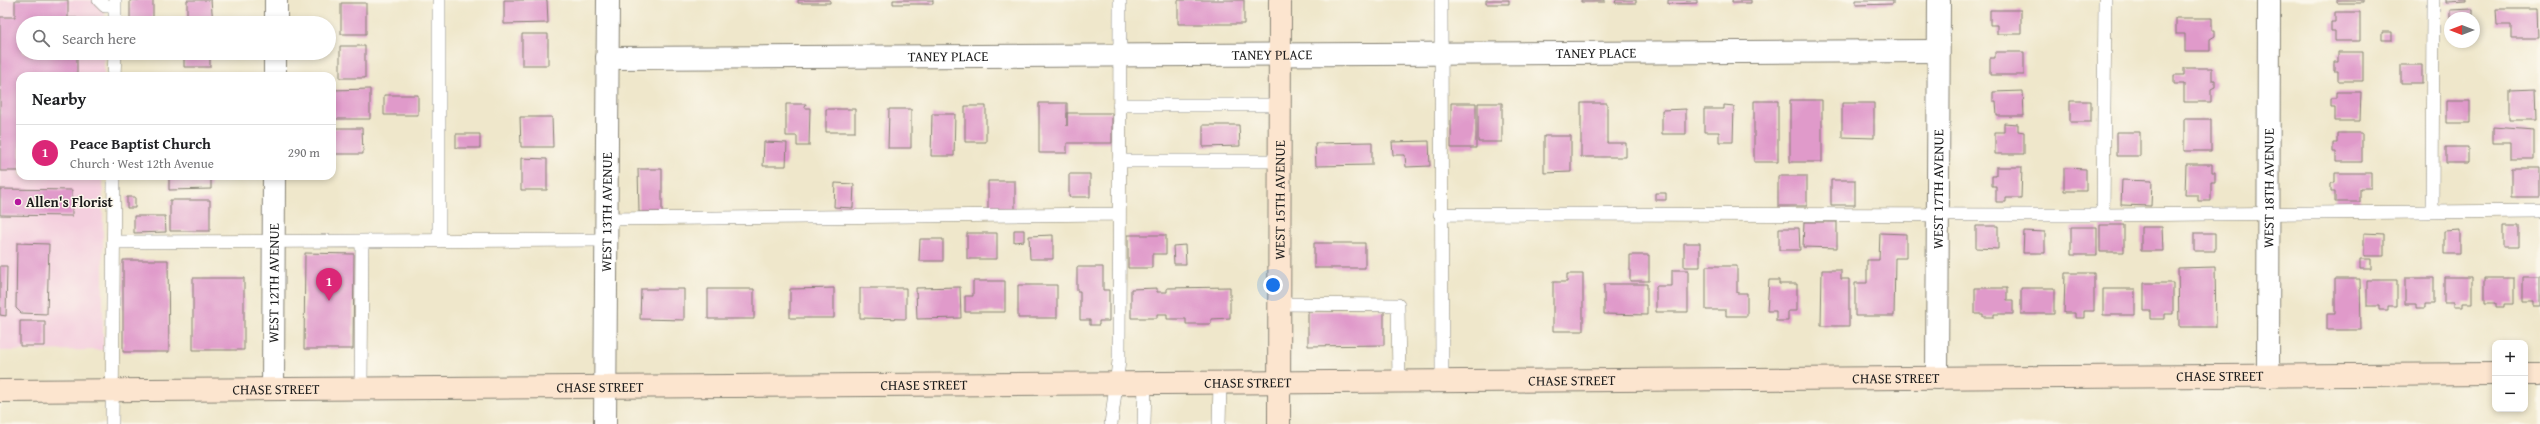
<!DOCTYPE html>
<html lang="en">
<head>
<meta charset="utf-8">
<style>
	body { margin:0; font-family:"Gentium Book Plus",serif; background:#f6f6f6; color:#202124 }
	.controls { position:absolute; right:12px; bottom:12px; display:grid; overflow:hidden; border-radius:8px; box-shadow:0 2px 6px #0003 }
	.controls button { width:36px; height:36px; display:grid; place-items:center; padding:0; border:0; border-bottom:1px solid #e0e0e0; background:#fff; color:#202124; font:20px sans-serif }
	.compass { position:absolute; left:2444px; top:12px; width:36px; height:36px; border-radius:50%; background:#fff; box-shadow:0 2px 6px #0003; rotate:270deg }
	.you { position:absolute; left:1273px; top:285px; width:14px; height:14px; margin:-10px; border:3px solid #fff; border-radius:50%; background:#1a73e8; box-shadow:0 0 0 6px #1a73e833 }
	.badge { display:grid; place-items:center; width:26px; height:26px; border-radius:50%; background:#db2777; color:#fff; font-size:13px; font-weight:700 }
	.pin { position:absolute; translate:-50% -33px; filter:drop-shadow(0 1px 2px #0008) }
	.pin::after { content:''; position:absolute; top:21px; width:14px; height:12px; background:inherit; clip-path:polygon(0 0,100% 0,50% 100%) }
	.list { margin:0; padding:0; list-style:none }
	h2 { display:flex; justify-content:space-between; align-items:center; height:52px; margin:0; padding:0 16px; font-size:17px }
	h2 small { font-size:13px; font-weight:400; color:#757577 }
	.list li { display:grid; grid-template-columns:26px 1fr auto; gap:12px; align-items:center; box-sizing:border-box; height:56px; padding:0 16px; border-top:1px solid #e0e0e0 }
	.list b { display:block; font-size:15px; white-space:nowrap }
	.list p { margin:0; font-size:13px; white-space:nowrap; color:#757577 }
	.list em { font-size:13px; font-style:normal; color:#757577 }
	.icon { flex:none; width:22px; height:22px; fill:none; stroke:currentColor; stroke-width:2; stroke-linecap:round; stroke-linejoin:round }
	.map { position:relative; flex:none; width:2540px; height:424px; overflow:hidden }
	.search { position:absolute; background:#fff; box-shadow:0 2px 6px #0003; left:16px; top:16px; width:320px; height:44px; display:flex; align-items:center; gap:10px; box-sizing:border-box; padding:0 14px; border-radius:22px; color:#757577; font-size:15px }
	.panel { position:absolute; background:#fff; box-shadow:0 2px 6px #0003; left:16px; top:72px; width:320px; height:108px; border-radius:12px }
	.map>svg:first-child { display:block }
	.built { fill:#f4cfde }
	.building { fill:#e09aca }
	.lines { fill:none; stroke-linecap:round; stroke-linejoin:round }
	.lane-casing { stroke:#868274; stroke-width:14 }
	.street-casing { stroke:#868274; stroke-width:24 }
	.secondary-casing { stroke:#868274; stroke-width:24 }
	.lane { stroke:#fff; stroke-width:13 }
	.street { stroke:#fff; stroke-width:22 }
	.secondary { stroke:#fce5cf; stroke-width:22 }
	.poi-dot { fill:#b5179e; stroke:#fbf7ec; stroke-width:1.5 }
	.labels { text-anchor:middle; dominant-baseline:central; stroke-width:3; stroke-linejoin:round; paint-order:stroke }
	.street-label { font-size:14px; fill:#1c1c1c; stroke:#fbf7ec }
	.poi-label { font-size:14px; font-weight:bold; fill:#1c1c1c; stroke:#fbf7ec; text-anchor:start }
</style>
</head>
<body>
<div class="map">
<svg width="2540" height="424" viewBox="0 0 2540 424">
	<rect width="100%" height="100%" fill="#fbf7ec"/>
	<filter id="ink" filterUnits="userSpaceOnUse"><feTurbulence type="fractalNoise" baseFrequency=".025" numOctaves="2"/><feDisplacementMap in="SourceGraphic" scale="8" xChannelSelector="R" yChannelSelector="G"/><feConvolveMatrix kernelMatrix="1 2 1 2 8 2 1 2 1" color-interpolation-filters="sRGB"/></filter>
	<filter id="wash" filterUnits="userSpaceOnUse"><feTurbulence type="fractalNoise" baseFrequency=".012" numOctaves="4" result="noise"/><feDisplacementMap in="SourceGraphic" scale="16" xChannelSelector="R" yChannelSelector="G"/><feGaussianBlur stdDeviation="0.9" result="paint"/><feColorMatrix in="noise" values="0 0 0 0 0 0 0 0 0 0 0 0 0 0 0 0 0 1.4 0 .05"/><feComposite in="paint" operator="in"/></filter>
	<g filter="url(#wash)">
		<rect width="100%" height="100%" fill="#efe7cb"/>
		<path class="built" d="M0,0H105V23H23V53H104V76H20V176H103V350L0,351Z"/>
		<g id="blocks">
			<path class="building" d="M15,0H68V18H77V23H23V53H77V76H20V171H0V17H15Z
				M130,0H153V23H130Z
				M187,0H211L213,23H187Z
				M504,0H547L548,23L504,24Z
				M798,0H830V3H798Z
				M893,0H933V4H893Z
				M1178,0H1244V24H1178Z
				M1486,0H1509V4H1486Z
				M1581,0H1605V2H1581Z
				M1616,0H1636V3H1615Z
				M1668,0H1697V3L1668,4Z
				M1732,0H1751V3H1732Z
				M1856,0H1893V4L1856,5Z
				M2337,0H2363V3H2337Z
				M2446,0H2467V2L2446,3Z
				M341,3H366V34H341Z
				M2473,9V18H2450V10Z
				M2496,9H2537L2538,38H2511V25H2497Z
				M1990,10H2021V34H1997V25H1990Z
				M2335,12H2360V41H2335V31H2331V22H2335Z
				M2176,18H2212V30H2215V36L2210,39V51H2185V34H2176Z
				M2382,32H2392V40H2382Z
				M522,34H548V65H522Z
				M340,46H365V78H340Z
				M1995,52H2024V75H1990V58H1995Z
				M2338,52H2363V81H2338V71H2334V62H2338Z
				M184,53H210V67H184Z
				M2401,65H2422V83H2401Z
				M2184,68H2212V80H2215V87L2211,89V102H2184V84H2174V75H2184Z
				M370,89V119H332V90Z
				M2535,89L2536,120H2510V90Z
				M2023,91L2024,116H1997L1996,101H1993V92Z
				M2336,92H2361L2360,121H2335V107H2331V98H2336Z
				M384,95H418V115H384Z
				M1790,100H1822V162H1790Z
				M1754,101H1778V162H1754Z
				M2070,101H2091V122H2070Z
				M2447,101H2470V123H2447Z
				M1039,103H1067V126V113H1112V143H1067V153H1039Z
				M1451,103H1476V148H1451Z
				M1478,103H1502V142H1478Z
				M1581,103H1607V143H1626V157H1581Z
				M1842,103H1874V138L1842,137Z
				M786,104H806L805,108H810L809,146H797V136H786Z
				M1724,105L1734,106L1733,142H1719V132H1704V109H1724Z
				M965,106H986V142H965Z
				M826,109H855V132H826Z
				M889,109H911V148H888Z
				M1686,109V134H1662V110Z
				M932,114H955L954,156H931Z
				M520,117H552L553,147H521Z
				M2184,119H2211V151H2184Z
				M2004,123L2018,124V131L2024,132V154H1995V132H2004Z
				M1203,125H1239L1240,146L1203,147Z
				M2493,127L2534,130V159H2510V143H2493Z
				M332,128H362L363,154H332Z
				M2117,132H2140V156H2117Z
				M2337,133H2362V162H2336V152H2333V143H2337Z
				M456,134H480V148H456Z
				M1544,136H1571V172L1544,173Z
				M1429,141L1430,166L1406,167L1405,155H1393L1392,142Z
				M764,142L787,143L786,166H763Z
				M1372,142V165L1316,166L1315,143Z
				M2446,147H2468V163H2446Z
				M521,158L547,159V190H521Z
				M2186,164H2212V172H2215V182H2211V201H2198V195H2185Z
				M1996,167H2022L2021,198H2006V202H1996V186H1992V176H1996Z
				M2064,168L2086,169V191H2064Z
				M2511,168H2539V197H2511Z
				M638,169H662V212H639Z
				M2335,173H2371V188H2360V202H2335V192H2331V183H2335Z
				M1069,174H1090V197H1069Z
				M211,176V189L169,190V177Z
				M1778,176H1807V206H1778Z
				M1831,180H1855V205H1831Z
				M2122,180L2152,181L2151,206L2121,205Z
				M988,181H1015V212H988Z
				M835,183L854,184L853,208L834,207Z
				M0,189L72,190V216L0,215Z
				M1655,193H1666V200H1655Z
				M127,197H135V208H127Z
				M170,200H210V231H170Z
				M134,216H165L166,232L134,233Z
				M1804,222H1837V248L1803,247Z
				M2100,225H2124V252H2100Z
				M1976,226H1998V249L1976,248Z
				M2504,226H2519V247H2504Z
				M2071,227H2097V255H2071Z
				M2141,227H2162L2163,251H2141Z
				M1779,228H1799L1800,250H1779Z
				M1014,230H1024V241L1014,242Z
				M2460,230V254H2444V231Z
				M2024,231L2045,232V253H2023Z
				M967,233H997V259H967Z
				M1880,233L1906,234V258H1895L1894,316H1855V283H1867V260H1879Z
				M2194,233H2215V251H2194Z
				M2364,233L2384,234V256H2364Z
				M1053,235V259H1030L1029,236Z
				M1128,235H1166V254H1152V268H1128Z
				M920,239H943V261H919Z
				M17,243L49,244L47,314L21,313L16,308Z
				M1314,243H1365V268H1314Z
				M1684,243H1700V267H1684Z
				M1185,245L1186,264H1174L1173,246Z
				M305,253L354,254L353,349H304Z
				M1630,255H1649V281H1630Z
				M2360,259H2371V269H2360Z
				M123,260H168L169,352H123Z
				M0,266H7L6,316L0,315Z
				M1706,266H1737V293H1747V316H1726V310H1706Z
				M1077,267H1103V290H1109V321H1099V325H1090V320H1080V291H1077Z
				M2215,267L2216,327H2179L2178,268Z
				M1672,270H1688V312H1656V286H1672Z
				M1822,270H1841V279H1849V326H1821Z
				M2065,273H2094V311H2084V318H2075V313H2064Z
				M1567,274H1583V331H1553V282H1567Z
				M2444,277H2472V303H2463V307H2454V303H2444Z
				M2523,277H2540V306H2534V302H2523Z
				M193,278H244V350H193Z
				M2405,278H2434V304H2425V308H2416V304H2405Z
				M2485,278H2514V304H2504V308H2496V303H2485Z
				M2335,279H2360L2361,330H2327V314H2335Z
				M1769,280H1779V284H1797V311H1788V321H1776V311H1767Z
				M2367,280H2397V306H2388V310H2379V306H2367Z
				M973,281H1005V312H965V296H973Z
				M2144,283H2173V314H2164V319H2151V311H2144Z
				M1604,284H1647V315L1604,314Z
				M1018,285H1057V318H1018Z
				M960,287L961,318L917,319L916,288Z
				M1230,287V318L1211,319V324H1186V319H1167V314H1157V318H1131V289L1157,288V292H1167V288Z
				M834,288V318H790V289Z
				M860,288H906V319L860,318Z
				M1975,288H2007V300H2013V314H1994V317H1983V314H1975Z
				M2021,288H2054V314H2021Z
				M641,289H684V320L640,319Z
				M708,289H754V319H708Z
				M2103,289H2135V315H2103Z
				M1308,311H1384V345L1308,346Z
				M20,321H45V346H20Z"/>
		</g>
	</g>
	<g filter="url(#ink)">
		<use href="#blocks" fill-opacity="0" stroke="#868274" stroke-width="1"/>
		<g class="lines">
			<g class="lane-casing">
				<path id="lane" d="M99,0L105,6H115
					M439,0V241
					M1441,0L1442,381
					M115,23V0
					M114,76L115,53
					M1119,105H1280
					M1119,161H1280
					M2432,212L2433,0
					M1440,214L2103,215L2540,211
					M2103,215L2105,0
					M606,219L1119,214
					M113,242L606,240
					M1280,304L1398,305L1399,382
					M361,389L362,241
					M112,424L114,176
					M1111,424L1119,361L1120,0
					M1144,424L1145,383
					M1219,424L1220,383"/>
			</g>
			<g class="street-casing">
				<g id="street">
					<path d="M276,23V0"/>
					<path id="s1" d="M607,58L1938,51"/>
					<path d="M275,76V53"/>
					<path id="s2" d="M2268,376L2269,0"/>
					<path id="s3" d="M1937,378L1939,0"/>
					<path id="s4" d="M273,389L274,176"/>
					<path id="s5" d="M605,424L608,0"/>
				</g>
			</g>
			<g class="secondary-casing">
				<g id="secondary">
					<path d="M2525,374H2540"/>
					<path id="s6" d="M0,391L2495,374"/>
					<path id="s7" d="M1279,424L1280,0"/>
				</g>
			</g>
			<use href="#lane" class="lane"/>
			<use href="#street" class="street"/>
			<use href="#secondary" class="secondary"/>
		</g>
	</g>
	<circle class="poi-dot" cx="18" cy="202" r="4"/>
	<g class="labels">
		<g class="street-label">
			<text stroke="none"><textPath href="#s1" startOffset="665">TANEY PLACE</textPath></text>
			<text stroke="none"><textPath href="#s1" startOffset="989">TANEY PLACE</textPath></text>
			<text stroke="none"><textPath href="#s1" startOffset="341">TANEY PLACE</textPath></text>
			<text stroke="none"><textPath href="#s2" startOffset="188">WEST 18TH AVENUE</textPath></text>
			<text stroke="none"><textPath href="#s3" startOffset="189">WEST 17TH AVENUE</textPath></text>
			<text stroke="none"><textPath href="#s7" startOffset="224">WEST 15TH AVENUE</textPath></text>
			<text stroke="none"><textPath href="#s5" startOffset="212">WEST 13TH AVENUE</textPath></text>
			<text stroke="none"><textPath href="#s4" startOffset="106">WEST 12TH AVENUE</textPath></text>
			<text stroke="none"><textPath href="#s6" startOffset="2220">CHASE STREET</textPath></text>
			<text stroke="none"><textPath href="#s6" startOffset="1896">CHASE STREET</textPath></text>
			<text stroke="none"><textPath href="#s6" startOffset="1572">CHASE STREET</textPath></text>
			<text stroke="none"><textPath href="#s6" startOffset="1248">CHASE STREET</textPath></text>
			<text stroke="none"><textPath href="#s6" startOffset="924">CHASE STREET</textPath></text>
			<text stroke="none"><textPath href="#s6" startOffset="600">CHASE STREET</textPath></text>
			<text stroke="none"><textPath href="#s6" startOffset="276">CHASE STREET</textPath></text>
		</g>
		<g class="poi-label">
			<text x="26" y="202">Allen's Florist</text>
		</g>
	</g>
</svg>
<div class="controls">
<button>+</button>
<button>−</button>
</div>
<svg class="compass" viewBox="-18 -18 36 36"><path d="M0-13l5 13h-10z" fill="#e53935"/><path d="M0 13l5-13h-10z" fill="#757577"/></svg>
<div class="you"></div>
<div class="pin badge" style="left:329px;top:301px">1</div>
<div class="search"><svg class="icon" aria-label="search" viewBox="0 0 24 24"><circle cx="10" cy="10" r="6"/><path d="M15 15l6 6"/></svg>Search here</div>
<section class="panel">
<h2>Nearby<small></small></h2>
<ul class="list">
<li><span class="badge">1</span><div><b>Peace Baptist Church</b><p>Church · West 12th Avenue</p></div><em>290 m</em></li>
</ul>
</section>
</div>
</body>
</html>
